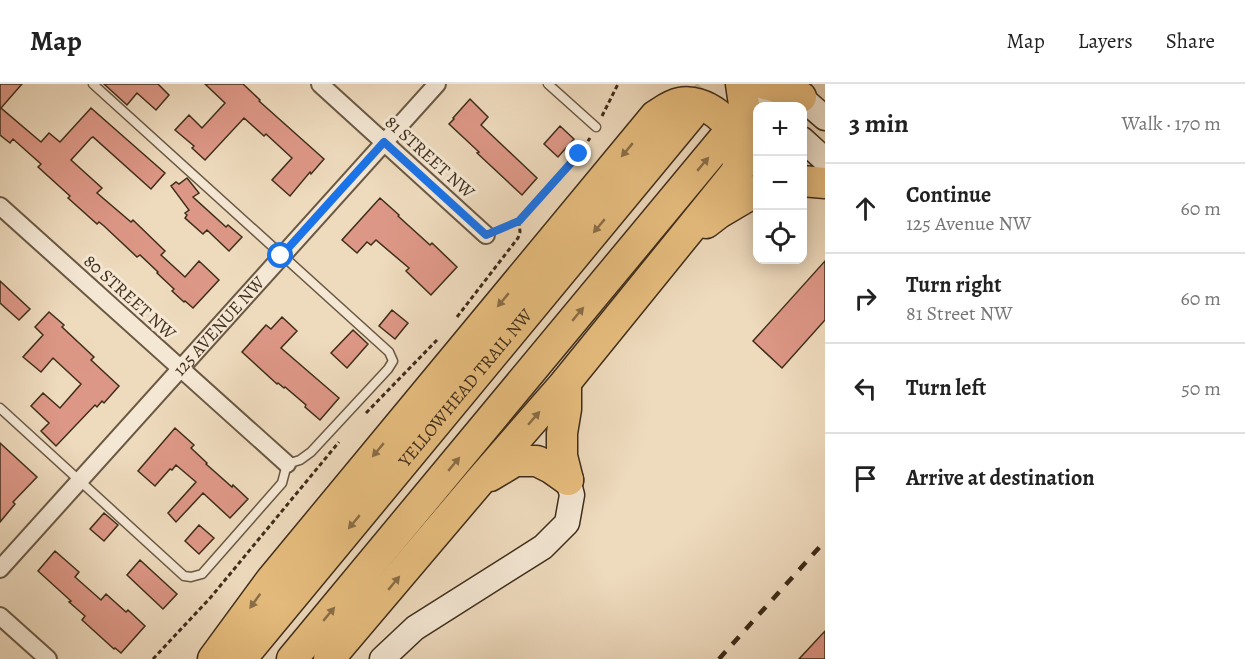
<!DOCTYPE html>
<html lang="en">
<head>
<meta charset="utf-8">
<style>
	body { margin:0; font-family:Alegreya,serif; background:#f2f2f2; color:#222 }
	.controls { position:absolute; right:18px; top:18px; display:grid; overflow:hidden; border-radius:12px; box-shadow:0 3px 15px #0003 }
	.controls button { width:54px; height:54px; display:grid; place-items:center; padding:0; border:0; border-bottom:2px solid #e0e0e0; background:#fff; color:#222; font:30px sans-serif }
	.stop { position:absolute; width:18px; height:18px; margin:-14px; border:4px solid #1a73e8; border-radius:50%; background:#fff }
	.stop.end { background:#1a73e8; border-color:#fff; box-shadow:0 2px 6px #0008 }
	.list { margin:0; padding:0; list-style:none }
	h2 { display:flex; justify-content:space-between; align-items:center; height:78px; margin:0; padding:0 24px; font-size:26px }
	h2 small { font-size:20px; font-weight:400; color:#767676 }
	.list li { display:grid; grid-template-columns:39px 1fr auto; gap:18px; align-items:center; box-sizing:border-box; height:90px; padding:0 24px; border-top:2px solid #e0e0e0 }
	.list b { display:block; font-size:22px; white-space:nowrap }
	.list p { margin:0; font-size:20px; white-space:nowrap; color:#767676 }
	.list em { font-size:20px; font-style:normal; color:#767676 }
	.icon { flex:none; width:33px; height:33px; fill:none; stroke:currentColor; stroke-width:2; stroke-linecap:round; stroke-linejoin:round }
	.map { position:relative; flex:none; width:825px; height:575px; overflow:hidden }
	header { display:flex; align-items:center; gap:36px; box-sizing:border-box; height:84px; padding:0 30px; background:#fff; border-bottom:2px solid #e0e0e0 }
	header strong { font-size:28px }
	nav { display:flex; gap:33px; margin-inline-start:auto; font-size:21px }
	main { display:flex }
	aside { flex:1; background:#fff }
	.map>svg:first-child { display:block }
	.building { fill:#dd9786; stroke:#3e2d1a; stroke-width:1.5 }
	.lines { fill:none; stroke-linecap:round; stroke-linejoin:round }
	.highway-tunnel { stroke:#cbb79c; stroke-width:30; stroke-dasharray:30 15; stroke-linecap:butt }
	.lane-casing { stroke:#6a5843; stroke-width:11 }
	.street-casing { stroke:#6a5843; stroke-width:20 }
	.secondary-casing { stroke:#3e2d1a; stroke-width:27 }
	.highway-casing { stroke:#3e2d1a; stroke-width:33 }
	.path { stroke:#3e2d1a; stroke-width:3; stroke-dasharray:4.5 3; stroke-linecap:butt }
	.lane { stroke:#f4e7d4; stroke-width:8 }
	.street { stroke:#f4e7d4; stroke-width:16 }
	.secondary { stroke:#f4e7d4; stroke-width:24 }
	.highway { stroke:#e7bd7e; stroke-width:30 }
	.rail { stroke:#3e2d1a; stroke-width:4.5; stroke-dasharray:10 10; stroke-linecap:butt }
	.oneway { fill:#8a6e47 }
	.route { stroke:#1a73e8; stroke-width:8 }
	.labels { text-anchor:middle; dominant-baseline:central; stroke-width:6; stroke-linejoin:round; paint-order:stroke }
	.street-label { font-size:18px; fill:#3e2d1a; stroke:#f4e7d4 }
</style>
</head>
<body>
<header>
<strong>Map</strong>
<nav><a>Map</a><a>Layers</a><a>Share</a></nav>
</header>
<main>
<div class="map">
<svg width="825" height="575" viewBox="0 0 825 575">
	<rect width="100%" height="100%" fill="#eedabd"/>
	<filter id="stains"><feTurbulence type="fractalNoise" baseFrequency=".00333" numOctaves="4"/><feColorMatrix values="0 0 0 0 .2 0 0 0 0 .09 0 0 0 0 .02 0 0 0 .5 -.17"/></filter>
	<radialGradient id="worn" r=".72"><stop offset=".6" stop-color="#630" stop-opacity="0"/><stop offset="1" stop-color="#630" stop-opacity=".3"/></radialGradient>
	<path class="building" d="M0,0H22L1,24L41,58L49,49L60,58L91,24L165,89L151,105L93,53L91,54L71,76L102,104L97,109L131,138L133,136L165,167L161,171L185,193L199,177L219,196L193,224L185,217L184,218L172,207L174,205L157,189L158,188L140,171L137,173L104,142L99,138L97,140L68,114L70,112L38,83L41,80L13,55L10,59L0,51Z
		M104,0H158L169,11L156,26L137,9L127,21Z
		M205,0H243L260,16L259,17L324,75L311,90L310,88L290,112L272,96L292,74L266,50L264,52L244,34L205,76L192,64L194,62L175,46L189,31L202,44L225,19Z
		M470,15L488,33L481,41L537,94L522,111L477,69L479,68L449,40L454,35L453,34Z
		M560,42L574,55L558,73L544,60Z
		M187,94L199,109L193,113L226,143L228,141L242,153L229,167L207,146L203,150L185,134L187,131L185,129L189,126L171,102L176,98L179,100Z
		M380,114L399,131L398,132L430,161L432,159L457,183L431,211L406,187L409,184L376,156L371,161L367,158L357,169L342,156Z
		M825,177V236L782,284L753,257Z
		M0,197L30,225L19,236L0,219Z
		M392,226L408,239L395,255L379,242Z
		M49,228L64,241L62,243L94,273L91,276L119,302L104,319L102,317L97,323L95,321L56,362L41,347L49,339L31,322L43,309L60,324L81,300L53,274L41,288L23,273L43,251L35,243Z
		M282,233L297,247L281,264L339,314L320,336L305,323L306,321L285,303L284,304L278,299L277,300L242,268L266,241L271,245Z
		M353,246L368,260L347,284L331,269Z
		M175,344L194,361L191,364L207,379L206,380L232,403L233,401L248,415L230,434L203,409L176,438L168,429L196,398L176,381L172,386L170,385L155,402L138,387Z
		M0,359L37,393L13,418L15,420L0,438Z
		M104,429L118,441L104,457L90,445Z
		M199,441L214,454L199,470L185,457Z
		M55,467L79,488L75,493L101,516L106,510L126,528L128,526L145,542L121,569L115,564L114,565L82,536L85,532L69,518L71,517L38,487Z
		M140,476L177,510L163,525L127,491Z
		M825,547V575H799Z"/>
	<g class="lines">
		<path class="highway-tunnel" d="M690,32L715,0"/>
		<g class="lane-casing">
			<path id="lane" d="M548,0L596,43
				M0,324L184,492L191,493L202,490L282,399L287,380L300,376L311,368L388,285L393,277L389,268L93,0"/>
		</g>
		<g class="street-casing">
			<g id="street">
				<path d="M320,0L486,151"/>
				<path d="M0,122L287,380"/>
				<path id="s1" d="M0,485L437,0"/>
				<path d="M0,532L48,575"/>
			</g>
		</g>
		<g class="secondary-casing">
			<path id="secondary" d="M742,0L767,22
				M788,2L825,34
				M802,55L825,76
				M382,575L415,544L543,463L567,439L572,411L568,396"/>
		</g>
		<g class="highway-casing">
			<g id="highway">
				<path d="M765,0L774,2L801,13"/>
				<path d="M740,69L746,34L741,0"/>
				<path d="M802,97L825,99"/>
				<path d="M706,139L719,129L758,106"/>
				<path d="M566,298V325L562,349V372L568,396"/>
				<path d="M490,392L515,377H537L551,384L568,396"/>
				<path d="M213,575L271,496L655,32C663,27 670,21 680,19C704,14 735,38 738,63C739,70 738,79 737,87"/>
				<path id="s2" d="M241,575L690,32"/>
				<path d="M292,575L725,53"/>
				<path d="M329,575L479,398L566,298L750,71"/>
			</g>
		</g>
		<path class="path" d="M602,32L618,0
			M499,146L519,137L579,70L590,54
			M457,233L518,154L520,148L519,137
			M366,329L437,256
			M153,575L211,513L339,358"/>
		<use href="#lane" class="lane"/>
		<use href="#street" class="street"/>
		<use href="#secondary" class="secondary"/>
		<use href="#highway" class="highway"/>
		<path class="rail" d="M719,575L825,457"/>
	</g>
	<defs><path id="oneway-solid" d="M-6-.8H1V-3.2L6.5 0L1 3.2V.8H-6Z" transform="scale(1.5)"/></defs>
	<g class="oneway">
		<use href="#oneway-solid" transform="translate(627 66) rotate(130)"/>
		<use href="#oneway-solid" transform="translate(703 80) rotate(-50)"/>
		<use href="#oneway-solid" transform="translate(599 142) rotate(130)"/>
		<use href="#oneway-solid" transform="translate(503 216) rotate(130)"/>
		<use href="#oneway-solid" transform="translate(578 230) rotate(-50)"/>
		<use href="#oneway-solid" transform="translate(534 334) rotate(-49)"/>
		<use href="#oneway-solid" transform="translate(378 366) rotate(130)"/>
		<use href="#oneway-solid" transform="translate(454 380) rotate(-50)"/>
		<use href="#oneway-solid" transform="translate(354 438) rotate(130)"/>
		<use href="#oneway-solid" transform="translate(394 499) rotate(-50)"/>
		<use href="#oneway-solid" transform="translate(255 517) rotate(126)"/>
		<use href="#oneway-solid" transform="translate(329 530) rotate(-50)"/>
	</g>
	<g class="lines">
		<path class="route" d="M281,172L384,58L486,151L519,137L579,70"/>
	</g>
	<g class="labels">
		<g class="street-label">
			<text transform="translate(430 73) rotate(42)">81 STREET NW</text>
			<text transform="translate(130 213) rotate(42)">80 STREET NW</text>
			<text stroke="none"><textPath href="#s1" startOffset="327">125 AVENUE NW</textPath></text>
			<text stroke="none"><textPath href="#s2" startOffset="352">YELLOWHEAD TRAIL NW</textPath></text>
		</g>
	</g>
	<rect width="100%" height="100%" filter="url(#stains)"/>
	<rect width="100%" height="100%" fill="url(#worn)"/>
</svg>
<div class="controls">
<button>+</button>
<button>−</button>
<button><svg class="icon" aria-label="locate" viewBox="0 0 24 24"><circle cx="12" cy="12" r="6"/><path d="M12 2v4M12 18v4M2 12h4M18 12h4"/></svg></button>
</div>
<div class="stop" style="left:281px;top:172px"></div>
<div class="stop end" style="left:579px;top:70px"></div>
</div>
<aside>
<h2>3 min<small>Walk · 170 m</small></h2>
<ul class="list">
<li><svg class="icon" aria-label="ahead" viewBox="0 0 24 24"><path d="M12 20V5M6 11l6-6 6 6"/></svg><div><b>Continue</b><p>125 Avenue NW</p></div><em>60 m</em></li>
<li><svg class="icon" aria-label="right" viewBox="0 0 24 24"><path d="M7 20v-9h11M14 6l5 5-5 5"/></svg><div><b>Turn right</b><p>81 Street NW</p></div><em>60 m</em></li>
<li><svg class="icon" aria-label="left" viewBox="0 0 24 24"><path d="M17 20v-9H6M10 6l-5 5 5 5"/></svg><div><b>Turn left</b></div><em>50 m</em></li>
<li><svg class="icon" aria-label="arrive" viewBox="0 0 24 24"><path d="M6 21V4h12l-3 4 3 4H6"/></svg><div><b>Arrive at destination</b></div></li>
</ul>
</aside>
</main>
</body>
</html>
